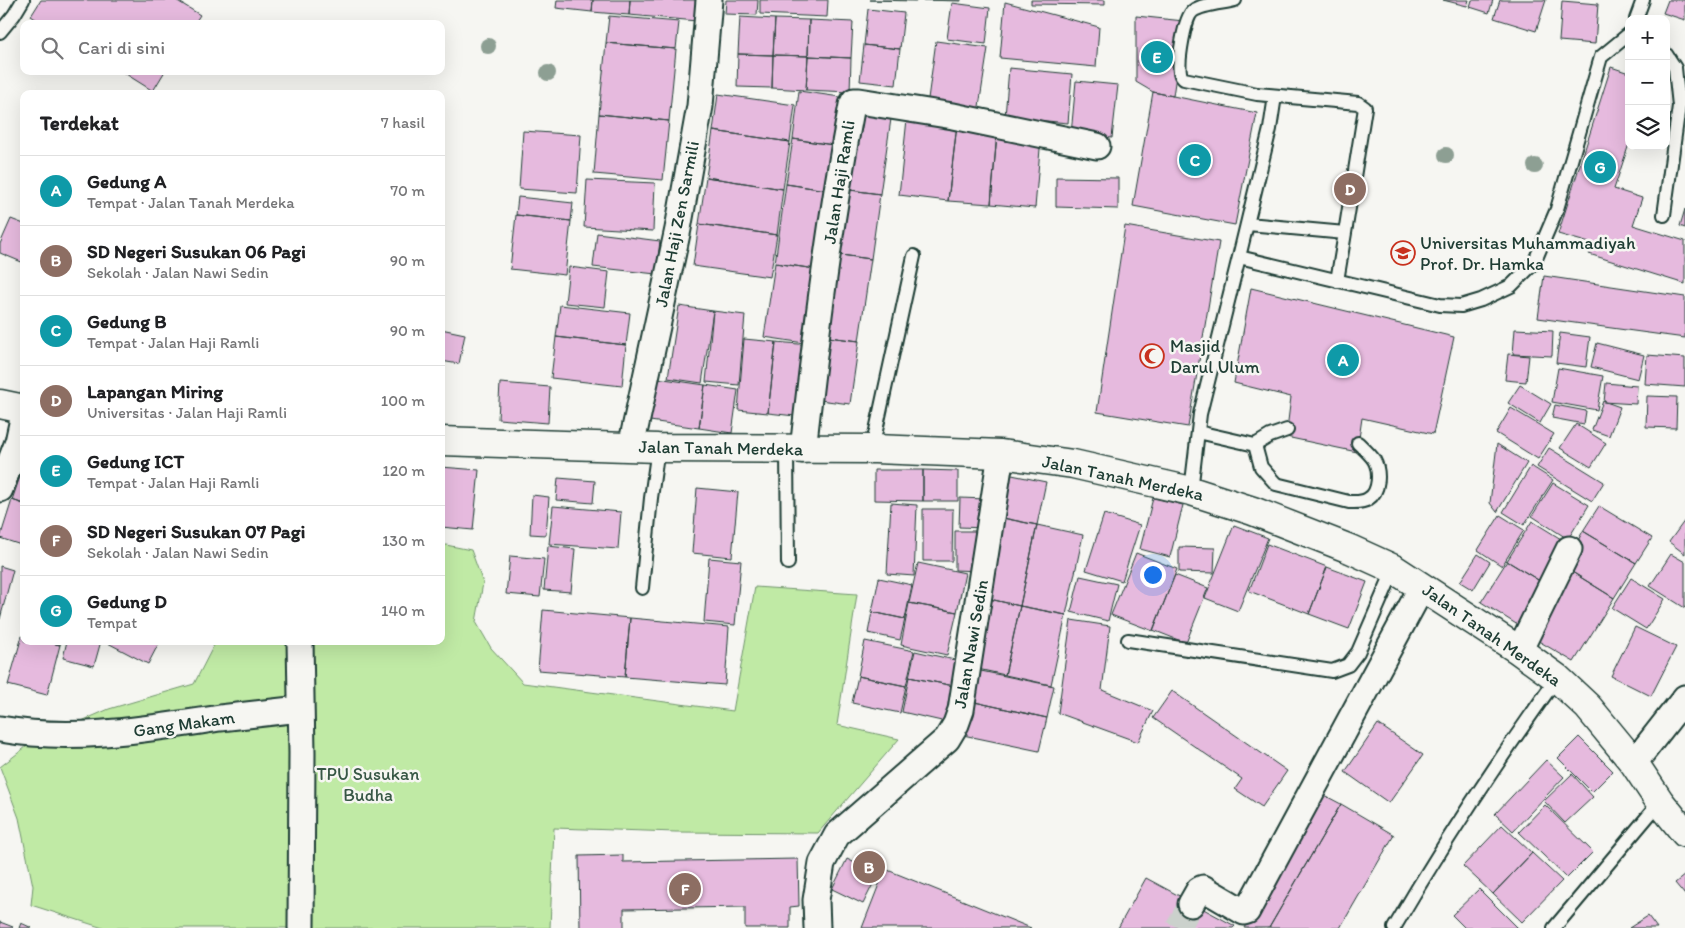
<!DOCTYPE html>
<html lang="id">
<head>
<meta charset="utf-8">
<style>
	body { margin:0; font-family:Itim,sans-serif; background:#f2f2f2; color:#202124 }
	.controls { position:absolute; right:15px; top:15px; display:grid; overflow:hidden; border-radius:10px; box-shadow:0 5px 20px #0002 }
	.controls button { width:45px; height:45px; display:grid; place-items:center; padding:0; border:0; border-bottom:1px solid #e0e0e0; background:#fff; color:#202124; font:25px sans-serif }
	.you { position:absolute; left:1152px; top:574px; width:18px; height:18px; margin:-12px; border:4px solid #fff; border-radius:50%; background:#1a73e8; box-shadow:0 0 0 8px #1a73e833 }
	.badge { display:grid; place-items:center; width:32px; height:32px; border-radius:50%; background:#c8321e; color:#fff; font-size:16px; font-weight:700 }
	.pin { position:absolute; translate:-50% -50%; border:2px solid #fff; box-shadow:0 1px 5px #0006 }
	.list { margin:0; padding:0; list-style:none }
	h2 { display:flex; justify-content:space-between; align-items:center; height:65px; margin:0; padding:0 20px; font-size:21px }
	h2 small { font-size:16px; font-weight:400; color:#757577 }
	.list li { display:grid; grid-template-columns:32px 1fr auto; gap:15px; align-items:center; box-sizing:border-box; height:70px; padding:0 20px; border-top:1px solid #e0e0e0 }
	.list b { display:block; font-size:19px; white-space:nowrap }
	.list p { margin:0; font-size:16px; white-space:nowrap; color:#757577 }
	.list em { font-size:16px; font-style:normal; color:#757577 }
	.icon { flex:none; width:28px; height:28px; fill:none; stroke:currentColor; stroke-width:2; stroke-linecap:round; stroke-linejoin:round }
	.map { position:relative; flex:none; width:1685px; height:928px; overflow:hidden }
	.search { position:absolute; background:#fff; box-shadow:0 5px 20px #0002; left:20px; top:20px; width:425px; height:55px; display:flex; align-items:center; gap:12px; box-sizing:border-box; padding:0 18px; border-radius:10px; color:#757577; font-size:19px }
	.panel { position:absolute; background:#fff; box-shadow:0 5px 20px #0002; left:20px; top:90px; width:425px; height:555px; border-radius:10px }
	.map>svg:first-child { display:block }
	.green { fill:#c0eaa5; stroke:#70946c }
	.building { fill:#e6bade; stroke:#1f3d34 }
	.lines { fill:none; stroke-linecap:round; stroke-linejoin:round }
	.minor-tunnel { stroke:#cbd1cc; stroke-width:25; stroke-dasharray:25 12; stroke-linecap:butt }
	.service-casing { stroke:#1f3d34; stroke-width:16 }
	.minor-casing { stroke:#1f3d34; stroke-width:29 }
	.tertiary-casing { stroke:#1f3d34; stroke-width:31 }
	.service { stroke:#f6f6f2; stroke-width:12 }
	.minor { stroke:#f6f6f2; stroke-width:25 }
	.tertiary { stroke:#f6f6f2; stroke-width:28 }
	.tree { fill:#8d9f93 }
	.labels { text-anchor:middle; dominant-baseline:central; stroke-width:5; stroke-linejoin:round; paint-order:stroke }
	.street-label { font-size:18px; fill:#1f3d34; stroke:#f6f6f2 }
	.poi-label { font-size:18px; fill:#1f3d34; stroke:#f6f6f2; text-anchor:start }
	.park-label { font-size:18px; fill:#375745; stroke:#f6f6f2 }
</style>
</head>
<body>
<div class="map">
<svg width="1685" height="928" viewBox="0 0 1685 928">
	<rect width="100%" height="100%" fill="#f6f6f2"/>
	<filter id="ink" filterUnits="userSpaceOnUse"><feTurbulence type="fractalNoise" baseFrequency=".02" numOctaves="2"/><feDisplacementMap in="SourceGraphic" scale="10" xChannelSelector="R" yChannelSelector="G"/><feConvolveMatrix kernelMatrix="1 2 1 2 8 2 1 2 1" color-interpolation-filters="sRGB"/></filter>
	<g filter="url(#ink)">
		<path class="green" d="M441,544L471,550L483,583L476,622L491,648L523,683L733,711L755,587L857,594L837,725L899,739L818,833L676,832L554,828L550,928H103L31,905L33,886L19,818L0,767L31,743L109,709L194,684L216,641H441Z"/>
		<path class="building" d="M41,0H176L200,15L194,24H43L31,16Z
			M557,0H593L592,12L556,8Z
			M593,0H630L629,15L592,12Z
			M630,0H699L697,21L629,15Z
			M726,0H758L757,15L725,14Z
			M760,0H828L827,17L760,14Z
			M870,0H917V1Z
			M921,0H961V1Z
			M1031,0H1105V5L1031,4Z
			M1443,0H1469L1467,6Z
			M1472,0H1493L1489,13L1470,7Z
			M1500,0H1546L1536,31L1494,18Z
			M1668,0H1685V20L1663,13Z
			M1562,1L1598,4L1595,44L1559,41Z
			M1005,2L1099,27L1096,67L1000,58Z
			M952,3L990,8L986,44L947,39Z
			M868,9L904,13L900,49L864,45Z
			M609,16L679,22L676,49L606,43Z
			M1136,16L1184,21L1173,96L1153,92L1136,82Z
			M740,17L775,19L773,55L738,54Z
			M775,19L809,20L808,56L773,55Z
			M809,20L853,22L851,58L808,56Z
			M936,41L988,48L978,113L927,106Z
			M606,43L676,49L669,121L599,114Z
			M864,45L900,49L896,85L860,81Z
			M738,54L773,55L772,88L737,87Z
			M773,55L808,56L806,90L772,88Z
			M808,56L851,58L850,92L806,90Z
			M1611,67L1629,73V144L1614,189L1642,198L1633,225L1685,241V284L1589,254L1593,244L1558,234Z
			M1009,68L1072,74L1068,123L1005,117Z
			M121,71H165L153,91Z
			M1076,81L1118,85L1112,138L1071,134Z
			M799,91L847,98L840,146L793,139Z
			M1153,92L1257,113L1235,225L1133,206Z
			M718,94L795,105L790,142L713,131Z
			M855,107L892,112L880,194L843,189Z
			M599,114L669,121L663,180L594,174Z
			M907,119L957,125L948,201L899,195Z
			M957,125L997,133L991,204L948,201Z
			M523,131L581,135L577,193L519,189Z
			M713,131L790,142L783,189L706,177Z
			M997,133L1041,137L1035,208L991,204Z
			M793,139L840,146L833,191L786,184Z
			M706,177L783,189L777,235L699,224Z
			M1056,177L1118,178V209L1056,207Z
			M587,180L655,183L653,231L584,227Z
			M786,184L833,191L822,270L775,263Z
			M843,189L880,194L871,259L833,254Z
			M518,197L573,203L571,221L516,215Z
			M1685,209V228L1680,226Z
			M516,215L571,221L565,275L510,269Z
			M11,219L24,224V263L0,253V244Z
			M699,224L777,235L770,277L693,266Z
			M1125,226L1219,242L1188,427L1097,412Z
			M597,233L660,241L656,274L593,267Z
			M833,254L871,259L859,341L821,336Z
			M775,263L822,270L811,344L764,337Z
			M569,267L609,272L605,307L565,303Z
			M1544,276L1685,297V338L1538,318Z
			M1251,288L1454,337L1433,434L1362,418L1357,452L1286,437L1291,397L1234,383Z
			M560,305L630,313L626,345L556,337Z
			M679,306L713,311L702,383L668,378Z
			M713,311L745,315L739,385L706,382Z
			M441,329L465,334L459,364L441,361Z
			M1515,329L1553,331L1552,356L1513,354Z
			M1560,333L1590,337L1586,367L1556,363Z
			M821,336L859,341L850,404L812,399Z
			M556,337L626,345L622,386L551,378Z
			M744,339L776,342L768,413L738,410Z
			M776,342L810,345L804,417L768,413Z
			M1597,343L1644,355L1638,379L1591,367Z
			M1508,354L1529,356L1526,382L1505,380Z
			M1647,355L1685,358V387L1645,384Z
			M1558,368L1603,376L1597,410L1552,402Z
			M657,378L705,385L699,428L650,421Z
			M500,383L550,387L548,423L498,419Z
			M1606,383L1637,386L1636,404L1604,402Z
			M705,385L738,390L732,433L699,428Z
			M1520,385L1551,404L1540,423L1508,403Z
			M1647,396L1677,397L1676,428L1646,427Z
			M1603,401L1620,407L1609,436L1592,430Z
			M1555,405L1586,411L1584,424L1552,418Z
			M1511,408L1554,434L1538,459L1496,433Z
			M1576,424L1606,443L1591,467L1560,448Z
			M1497,444L1527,463L1497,512L1490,503Z
			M1549,448L1604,482L1592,501L1537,467Z
			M24,465V504L12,500Z
			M1531,466L1553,480L1524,525L1503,512Z
			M441,467L479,470L473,530L441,527Z
			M874,470H923V501L874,500Z
			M923,470L958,471V501H923Z
			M1007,474L1046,482L1037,525L998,517Z
			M558,478L595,481L593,503L556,500Z
			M1553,483L1589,505L1568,539L1532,516Z
			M697,488L738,492L732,557L692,553Z
			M532,495L549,497L546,535L530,534Z
			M960,498L986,499V528L959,527Z
			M1153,498L1183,505L1170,557L1140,549Z
			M12,500L24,504V546L0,538Z
			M891,503L917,505L914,576L887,574Z
			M553,506L621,512L618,549L549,544Z
			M1599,506L1652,538L1636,563L1583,531Z
			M923,509H953L952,561H923Z
			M1104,514L1140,525L1122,581L1086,570Z
			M1500,515L1524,530L1502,566L1478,550Z
			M998,517L1037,525L1020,606L981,597Z
			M1685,520V554L1669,542Z
			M1532,521L1569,544L1548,586L1507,561Z
			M1037,525L1083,535L1066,615L1020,606Z
			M1234,525L1268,538L1238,611L1205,598Z
			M955,531H979L978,571L955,570Z
			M1583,531L1636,563L1614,598L1564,567Z
			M1267,544L1327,567L1309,614L1249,591Z
			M548,546L575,549L571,592L544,590Z
			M1179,547L1215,548L1214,573L1179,572Z
			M1136,553L1177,569L1153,631L1111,615Z
			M1478,554L1490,562L1473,590L1460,582Z
			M1671,554L1685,562V608L1650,586Z
			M510,556L544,559L540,597L506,594Z
			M709,558L741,561L735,625L704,622Z
			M1507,561L1548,586L1521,627L1481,602Z
			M918,563L965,573L957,612L909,603Z
			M0,566L13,570L0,619Z
			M1327,567L1367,582L1349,629L1309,614Z
			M1564,567L1614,598L1574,662L1530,636Z
			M1175,575L1208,588L1186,643L1153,630Z
			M1080,576L1117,584L1108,621L1071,612Z
			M879,578L912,585L905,619L872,612Z
			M1631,578L1665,599L1646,629L1612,608Z
			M981,597L1020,606L1005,675L969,667Z
			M909,603L957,612L947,655L901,645Z
			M1020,606L1066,615L1051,685L1005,675Z
			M543,610L630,618L625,677L538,670Z
			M872,612L905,619L900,640L868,633Z
			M630,618L729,627L725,685L625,677Z
			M1071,620L1110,626L1102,690L1153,711L1138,742L1058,713Z
			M1635,627L1676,647L1651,696L1611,676Z
			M22,636H24V641H44L60,645L47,695L8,685Z
			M44,641H61L60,645Z
			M67,641H101L94,666L63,658Z
			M104,641H160L148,664Z
			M865,641L914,651L906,686L858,676Z
			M915,651L959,661L954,686L909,677Z
			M976,670L1054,686L1047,718L970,701Z
			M858,676L906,686L900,713L852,703Z
			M909,677L954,686L946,722L902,712Z
			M1172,691L1287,771L1262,807L1235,789L1242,779L1153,718Z
			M970,701L1047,718L1039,751L963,735Z
			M1378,724L1423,755L1389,803L1345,772Z
			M1579,737L1613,771L1592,792L1558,758Z
			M1546,760L1564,777L1513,831L1495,814Z
			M1572,774L1593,797L1565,823L1544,801Z
			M1322,794L1341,804L1269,928H1244Z
			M1341,804L1394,835L1340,928H1269Z
			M1545,805L1593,852L1567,878L1519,832Z
			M1502,825L1532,853L1493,894L1463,866Z
			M1532,853L1562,881L1522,922L1493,894Z
			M623,855V862L798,859L799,906L790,907V928H745V907L624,909V928H580L579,856Z
			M847,859L878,874L863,904L832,889Z
			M885,869L1031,928H862Z
			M1685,875V895L1675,883Z
			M1146,878L1235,926L1233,928H1118Z
			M1479,889L1518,928H1465L1452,915Z
			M1648,916L1657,928H1629Z
			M0,922L13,927L12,928H0Z
			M21,923L32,928H19Z"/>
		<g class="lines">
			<path class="minor-tunnel" d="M1178,928L1191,904"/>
			<g class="service-casing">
				<path id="service" d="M1235,0C1224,3 1202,4 1193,11C1184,18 1178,61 1180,72C1181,77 1181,76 1184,79L1257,94L1358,103L1365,108L1345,233L1248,224
					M1636,19L1643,0
					M0,32L14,15L23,0
					M1664,215L1679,106L1675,68L1666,54
					M1239,257L1270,129L1275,96
					M1337,281L1345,233
					M1287,430L1270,436L1255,445L1261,467L1276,484L1349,502C1355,502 1362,503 1368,499C1380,492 1380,471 1374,460C1370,454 1363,448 1358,443
					M1198,432L1255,445
					M875,449V435L914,256
					M787,450L788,563
					M1191,491L1200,414L1239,257L1440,305L1461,306L1481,300L1511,286L1534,263L1557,209L1601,57L1629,34
					M642,588L651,498L658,448
					M1128,640L1332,671L1348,665L1358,652L1394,569
					M1394,928C1444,842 1499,759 1557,678
					M1554,928L1660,802"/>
			</g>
			<g class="minor-casing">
				<path id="minor" d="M631,447L678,229L700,106L709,0
					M803,450C816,334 830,219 852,105L854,101H859L953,116L1097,146
					M0,489L18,442L24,414
					M300,641L302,753L301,928
					M1517,649L1525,639L1569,549
					M0,729C75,742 146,729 220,718C247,715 273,712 300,709
					M1634,763L1685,698
					M1191,904L1199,890L1203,888L1244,912L1247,911L1422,587
					M817,928L816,900L822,863L837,835L947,739L956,724L961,710L1001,454"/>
			</g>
			<g class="tertiary-casing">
				<path id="tertiary" d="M0,404L24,409
					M441,441L658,448L875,449L1001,454L1073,464L1191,491L1253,511L1350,549L1394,569L1517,649L1557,678L1588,707L1634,763L1660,802L1685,833"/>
			</g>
			<use href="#service" class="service"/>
			<use href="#minor" class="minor"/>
			<use href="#tertiary" class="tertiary"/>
		</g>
		<g class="tree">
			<circle cx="488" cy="46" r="8"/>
			<circle cx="548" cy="73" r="8"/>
			<circle cx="1446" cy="155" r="8"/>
			<circle cx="1535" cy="166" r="8"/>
		</g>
	</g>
	<defs>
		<g id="university-ring" transform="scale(1.25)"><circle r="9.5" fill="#f6f6f2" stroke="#c8321e" stroke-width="1.5"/><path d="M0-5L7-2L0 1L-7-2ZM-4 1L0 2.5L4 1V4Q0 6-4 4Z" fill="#c8321e"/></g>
		<g id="mosque-ring" transform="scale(1.25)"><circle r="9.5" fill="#f6f6f2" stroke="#c8321e" stroke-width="1.5"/><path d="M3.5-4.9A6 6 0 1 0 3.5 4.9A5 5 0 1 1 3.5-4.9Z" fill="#c8321e"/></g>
	</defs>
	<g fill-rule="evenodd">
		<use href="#university-ring" x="1403" y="253"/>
		<use href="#mosque-ring" x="1152" y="356"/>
	</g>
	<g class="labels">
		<g class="street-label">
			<text transform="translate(839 182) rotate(-81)">Jalan Haji Ramli</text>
			<text transform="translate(677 224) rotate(-79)">Jalan Haji Zen Sarmili</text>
			<text transform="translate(721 448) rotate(1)">Jalan Tanah Merdeka</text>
			<text transform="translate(1123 478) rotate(12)">Jalan Tanah Merdeka</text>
			<text transform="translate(1492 635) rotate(35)">Jalan Tanah Merdeka</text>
			<text transform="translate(971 644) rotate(-80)">Jalan Nawi Sedin</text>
			<text transform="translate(184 724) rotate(-8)">Gang Makam</text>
		</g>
		<g class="poi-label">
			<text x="1420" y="243">Universitas Muhammadiyah<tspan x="1420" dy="21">Prof. Dr. Hamka</tspan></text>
			<text x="1170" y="346">Masjid<tspan x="1170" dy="21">Darul Ulum</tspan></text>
		</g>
		<g class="park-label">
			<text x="368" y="774">TPU Susukan<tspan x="368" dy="21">Budha</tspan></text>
		</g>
	</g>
</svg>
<div class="controls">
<button>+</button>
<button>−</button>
<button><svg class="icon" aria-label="layers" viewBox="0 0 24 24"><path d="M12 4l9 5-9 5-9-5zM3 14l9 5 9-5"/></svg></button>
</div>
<div class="you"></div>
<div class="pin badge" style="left:1343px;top:360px;background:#0f9aa8">A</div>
<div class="pin badge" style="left:869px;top:867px;background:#8d6e63">B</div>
<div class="pin badge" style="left:1195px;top:160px;background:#0f9aa8">C</div>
<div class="pin badge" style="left:1350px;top:189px;background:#8d6e63">D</div>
<div class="pin badge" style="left:1157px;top:57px;background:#0f9aa8">E</div>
<div class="pin badge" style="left:685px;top:889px;background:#8d6e63">F</div>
<div class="pin badge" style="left:1600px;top:167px;background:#0f9aa8">G</div>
<div class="search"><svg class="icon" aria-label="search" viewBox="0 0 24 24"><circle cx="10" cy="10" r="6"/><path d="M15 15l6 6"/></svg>Cari di sini</div>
<section class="panel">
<h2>Terdekat<small>7 hasil</small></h2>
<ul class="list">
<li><span class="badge" style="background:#0f9aa8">A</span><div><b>Gedung A</b><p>Tempat · Jalan Tanah Merdeka</p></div><em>70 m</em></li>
<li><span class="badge" style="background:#8d6e63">B</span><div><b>SD Negeri Susukan 06 Pagi</b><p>Sekolah · Jalan Nawi Sedin</p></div><em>90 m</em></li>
<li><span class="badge" style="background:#0f9aa8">C</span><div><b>Gedung B</b><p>Tempat · Jalan Haji Ramli</p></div><em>90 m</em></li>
<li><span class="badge" style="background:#8d6e63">D</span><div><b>Lapangan Miring</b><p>Universitas · Jalan Haji Ramli</p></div><em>100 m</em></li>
<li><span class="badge" style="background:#0f9aa8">E</span><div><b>Gedung ICT</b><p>Tempat · Jalan Haji Ramli</p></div><em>120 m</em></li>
<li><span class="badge" style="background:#8d6e63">F</span><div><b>SD Negeri Susukan 07 Pagi</b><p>Sekolah · Jalan Nawi Sedin</p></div><em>130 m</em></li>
<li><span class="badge" style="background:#0f9aa8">G</span><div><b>Gedung D</b><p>Tempat</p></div><em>140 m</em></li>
</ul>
</section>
</div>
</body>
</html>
